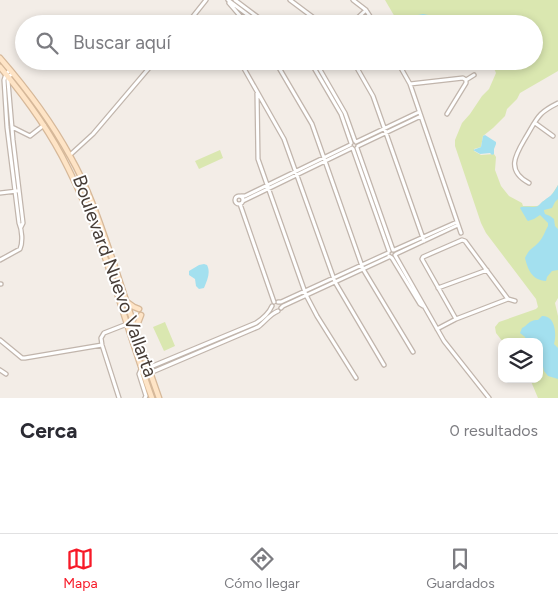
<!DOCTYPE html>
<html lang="es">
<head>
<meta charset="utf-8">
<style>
	body { margin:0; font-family:Figtree,sans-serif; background:#f2f2f3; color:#2b2b33 }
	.controls { position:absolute; right:15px; bottom:15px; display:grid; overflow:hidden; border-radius:10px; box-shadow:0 2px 8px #0003 }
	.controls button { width:45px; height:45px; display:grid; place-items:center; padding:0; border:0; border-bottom:1px solid #e1e1e2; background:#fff; color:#2b2b33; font:25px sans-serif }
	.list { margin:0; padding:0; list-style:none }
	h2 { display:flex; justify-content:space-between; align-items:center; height:65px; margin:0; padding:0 20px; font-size:21px }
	h2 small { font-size:16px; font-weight:400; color:#7c7c81 }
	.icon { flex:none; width:28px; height:28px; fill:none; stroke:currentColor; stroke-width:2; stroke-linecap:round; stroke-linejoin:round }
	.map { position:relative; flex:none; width:558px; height:398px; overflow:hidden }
	.search { position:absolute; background:#fff; box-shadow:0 2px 8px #0003; left:15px; right:15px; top:15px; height:55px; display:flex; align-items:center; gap:12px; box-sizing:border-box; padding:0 18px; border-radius:28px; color:#7c7c81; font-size:19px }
	.sheet { height:135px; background:#fff }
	nav { display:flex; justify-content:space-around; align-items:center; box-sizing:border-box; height:70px; border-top:1px solid #e1e1e2; background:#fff; font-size:14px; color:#7c7c81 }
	nav a { display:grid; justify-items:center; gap:2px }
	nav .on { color:#f71a28 }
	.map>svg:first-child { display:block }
	.green { fill:#dae7b0 }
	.water { fill:#a3e0ef }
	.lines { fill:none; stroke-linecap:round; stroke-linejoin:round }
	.minor-casing { stroke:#c1b5ac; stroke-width:5.5 }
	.secondary-casing { stroke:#d6b899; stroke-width:7 }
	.minor { stroke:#fff; stroke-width:3 }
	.secondary { stroke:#fee4c6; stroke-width:4.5 }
	.labels { text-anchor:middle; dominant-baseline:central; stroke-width:4; stroke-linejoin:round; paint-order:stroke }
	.street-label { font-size:19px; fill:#463c36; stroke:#fff }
</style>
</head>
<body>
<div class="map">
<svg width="558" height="398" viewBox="0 0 558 398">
	<rect width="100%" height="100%" fill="#f3ede7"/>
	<path class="green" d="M385,0H558V71L520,93L517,99L507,109L505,116L493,128L483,136L481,147L474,149V151L481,155L494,154L496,157L495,170L501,186L509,196L522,203L523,206H537L540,205L542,202L551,196L558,185V298L555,303L558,316V398H538L530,379H539V342H503L496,333L495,327L499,322L536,309L538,307L536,299L486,233L481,223L455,146V140L462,123L470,114L482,96L489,89L496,73L491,61H534V24H399Z
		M220,150L223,158L199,169L195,161Z
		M165,322L175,346L164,351L153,327Z"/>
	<path class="water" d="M423,14L428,15L432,20L434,24L407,23V20L413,16Z
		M485,135L496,142V144L494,149V154L492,155L490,153L480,154L473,150L481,147L483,136Z
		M558,185V199L555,202L552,208L544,210V211L545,214L550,216L554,219L555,226L558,229V270L552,271L547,277L546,281C532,280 528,270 525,258C530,247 533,249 539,242C543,238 545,231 548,226V223L540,215L534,219L528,221L527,220L520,208L521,207C526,206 534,208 538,206C539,205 540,204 541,203C551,195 552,196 558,185Z
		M204,264L207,265C211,273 207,280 204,288L199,289L196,286L195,279L189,275V271L199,265Z
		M542,316C555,315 557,334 554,344L558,348V379L548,376L544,371L542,362L539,358V342H527L525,337L520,333L522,328C528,325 530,319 538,320Z"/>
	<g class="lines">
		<g class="minor-casing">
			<path id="minor" d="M228,0L260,24
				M235,0L267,24
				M290,0L322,24
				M353,0L366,10L375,24
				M229,3L247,24
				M187,24L206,0
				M351,24L366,10
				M238,61L242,65L284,139L335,282L384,365
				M275,61L312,124L363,269L413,352
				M310,61L341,114L351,143
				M315,61L345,113L355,141
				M353,61L373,96L424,241
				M397,61L410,84L461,233
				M242,65L248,61
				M13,73L8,77V81L13,140L23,223L21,227
				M410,84L463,78L466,80
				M257,93L258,159L306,295L317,316L356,378
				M447,114L466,83V80L474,75
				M535,123L553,136
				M12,127L30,136L44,125
				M356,142L419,112
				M358,146L421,116
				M357,148L393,250
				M353,149L389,251
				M70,155L93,134L155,61
				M529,183C505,170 516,154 526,137C531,129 535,120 541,114C546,109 552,106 558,103
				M0,193L17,191
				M241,196H245L350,145
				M235 200a4 4 0 1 1 8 0a4 4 0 1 1-8 0Z
				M243,201L352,148
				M240,204L274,302
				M394,250L457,222
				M396,254L458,225
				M395,255L444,341L489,398
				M389,256L392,258L420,304L423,306
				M0,260L20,249C23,242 22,230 19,223L7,127L4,80L6,74L10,70
				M0,284H1
				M438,288L487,270
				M278,302H281L388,253
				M281,308L283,306L389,257
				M456,319L422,259L423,257L462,240L465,241L508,299L515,301
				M437,329L456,319L508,299
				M0,340L22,358H25L102,345
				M148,368L256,323C262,319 269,313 272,306
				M141,369L139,374L146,396L145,398
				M0,370L6,374
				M150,373L258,327C265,322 270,314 278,311
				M119,398L102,345L101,338L104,333L127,324"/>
		</g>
		<g class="secondary-casing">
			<path id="secondary" d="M0,58C26,88 51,121 70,156C89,189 101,226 113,261C128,307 143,353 159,398
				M0,67C26,98 50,131 68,168C105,241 124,322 152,398
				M127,302L134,307L139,309
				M136,328L141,315"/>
		</g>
		<use href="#minor" class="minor"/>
		<use href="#secondary" class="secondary"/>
	</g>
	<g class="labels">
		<g class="street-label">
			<text transform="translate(115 276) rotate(70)">Boulevard Nuevo Vallarta</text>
		</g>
	</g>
</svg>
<div class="controls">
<button><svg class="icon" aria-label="layers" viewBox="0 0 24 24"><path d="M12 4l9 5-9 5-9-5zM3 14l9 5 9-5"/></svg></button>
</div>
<div class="search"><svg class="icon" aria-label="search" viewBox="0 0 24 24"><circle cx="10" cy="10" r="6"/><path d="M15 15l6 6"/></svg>Buscar aquí</div>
</div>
<section class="sheet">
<h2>Cerca<small>0 resultados</small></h2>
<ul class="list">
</ul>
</section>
<nav>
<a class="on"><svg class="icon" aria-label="map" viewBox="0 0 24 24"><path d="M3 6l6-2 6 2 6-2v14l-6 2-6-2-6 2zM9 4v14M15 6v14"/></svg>Mapa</a>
<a><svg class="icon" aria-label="directions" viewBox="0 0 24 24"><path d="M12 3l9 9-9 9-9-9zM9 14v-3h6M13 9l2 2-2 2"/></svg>Cómo llegar</a>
<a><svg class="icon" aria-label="saved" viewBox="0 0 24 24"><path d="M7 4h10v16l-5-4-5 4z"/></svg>Guardados</a>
</nav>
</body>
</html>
